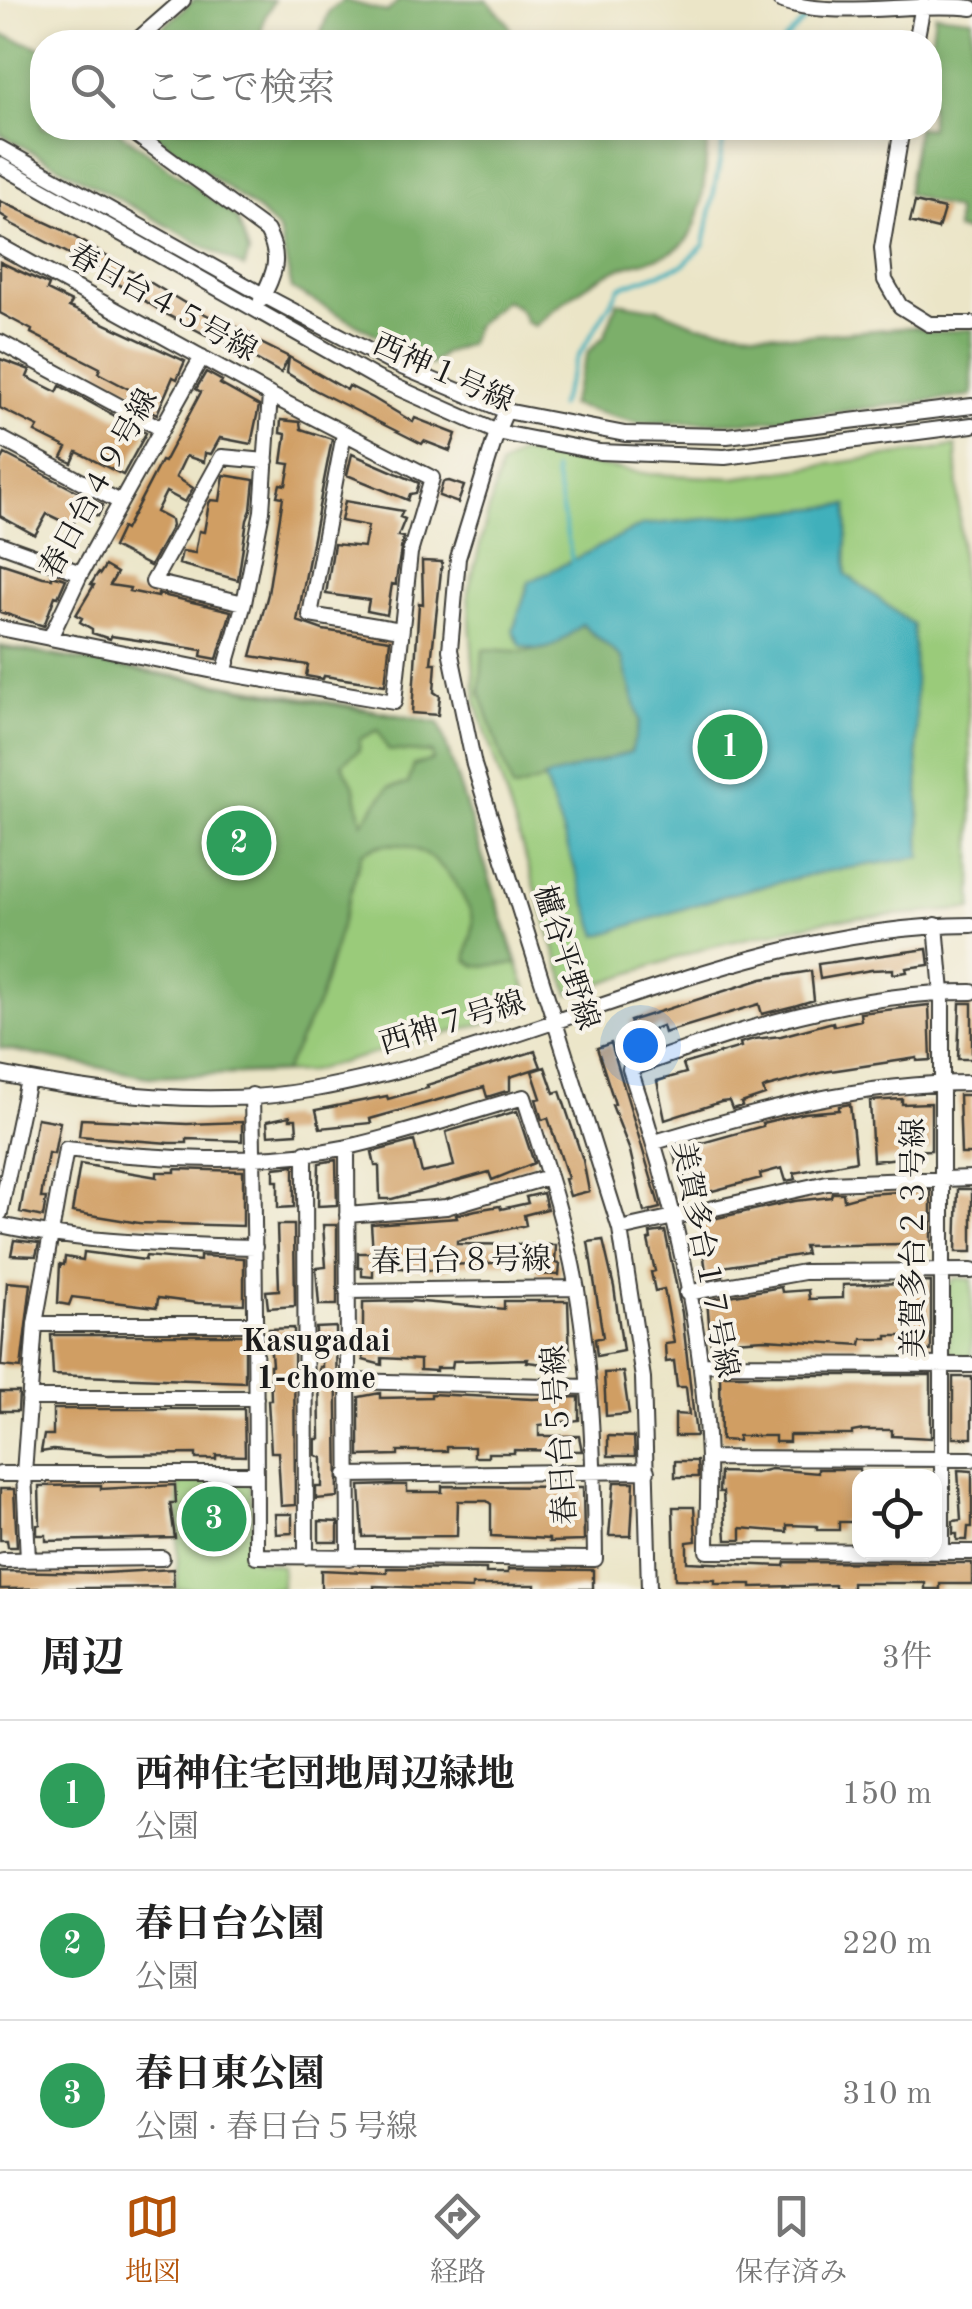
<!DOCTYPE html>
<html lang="ja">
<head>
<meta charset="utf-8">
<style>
	body { margin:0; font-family:"Old Standard TT","Noto Serif JP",serif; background:#f2f2f2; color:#222 }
	.controls { position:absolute; right:30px; bottom:30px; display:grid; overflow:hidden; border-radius:20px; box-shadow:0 5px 15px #0003 }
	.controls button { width:90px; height:90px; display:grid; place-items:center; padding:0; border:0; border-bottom:2px solid #e0e0e0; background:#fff; color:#222; font:50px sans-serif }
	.you { position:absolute; left:640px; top:1045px; width:35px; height:35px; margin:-25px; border:8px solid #fff; border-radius:50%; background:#1a73e8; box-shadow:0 0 0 15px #1a73e833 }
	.badge { display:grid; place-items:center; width:65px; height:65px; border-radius:50%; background:#b45309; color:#fff; font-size:32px; font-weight:700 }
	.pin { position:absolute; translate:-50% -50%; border:5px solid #fff; box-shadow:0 2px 10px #0006 }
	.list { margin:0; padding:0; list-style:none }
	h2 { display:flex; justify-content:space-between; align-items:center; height:130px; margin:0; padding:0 40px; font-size:42px }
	h2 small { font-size:32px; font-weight:400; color:#767676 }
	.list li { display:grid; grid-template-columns:65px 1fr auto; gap:30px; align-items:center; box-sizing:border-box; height:150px; padding:0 40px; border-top:2px solid #e0e0e0 }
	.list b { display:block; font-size:38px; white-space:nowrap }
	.list p { margin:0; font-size:32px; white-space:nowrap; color:#767676 }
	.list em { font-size:32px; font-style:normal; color:#767676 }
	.icon { flex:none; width:55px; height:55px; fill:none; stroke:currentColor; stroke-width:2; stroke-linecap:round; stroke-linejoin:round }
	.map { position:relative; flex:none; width:972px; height:1589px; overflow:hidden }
	.search { position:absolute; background:#fff; box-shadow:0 5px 15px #0003; left:30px; right:30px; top:30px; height:110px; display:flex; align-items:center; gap:25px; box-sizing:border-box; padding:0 35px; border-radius:40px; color:#767676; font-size:38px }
	.sheet { height:580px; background:#fff }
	nav { display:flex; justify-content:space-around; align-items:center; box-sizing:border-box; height:140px; border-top:2px solid #e0e0e0; background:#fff; font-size:28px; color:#767676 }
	nav a { display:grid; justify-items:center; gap:5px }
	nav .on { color:#b45309 }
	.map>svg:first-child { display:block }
	.green { fill:#9acb7a; stroke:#5b744b; stroke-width:2.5 }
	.forest { fill:#7baf6a; stroke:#4c6643; stroke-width:2.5; fill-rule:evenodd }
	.water { fill:#40b0bb; stroke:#2e666c; stroke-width:2.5 }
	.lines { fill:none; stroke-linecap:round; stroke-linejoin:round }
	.stream { stroke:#40b0bb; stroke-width:4 }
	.building { fill:#d09e63 }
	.minor-casing { stroke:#3b3a36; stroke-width:18 }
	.minor { stroke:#fff; stroke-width:14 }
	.labels { text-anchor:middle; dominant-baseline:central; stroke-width:8; stroke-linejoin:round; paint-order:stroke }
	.street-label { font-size:30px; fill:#1c1c1c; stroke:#f7f3e8 }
	.neighbourhood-label { font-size:32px; font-weight:bold; fill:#1c1c1c; stroke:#f7f3e8 }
</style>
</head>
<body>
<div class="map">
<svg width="972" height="1589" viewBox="0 0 972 1589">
	<rect width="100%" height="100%" fill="#f7f3e8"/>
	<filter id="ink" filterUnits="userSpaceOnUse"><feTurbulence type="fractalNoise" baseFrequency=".01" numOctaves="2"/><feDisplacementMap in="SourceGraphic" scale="20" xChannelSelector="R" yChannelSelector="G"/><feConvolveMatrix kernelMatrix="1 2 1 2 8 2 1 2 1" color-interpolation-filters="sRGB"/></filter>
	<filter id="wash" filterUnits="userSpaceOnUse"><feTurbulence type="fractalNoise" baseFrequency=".0048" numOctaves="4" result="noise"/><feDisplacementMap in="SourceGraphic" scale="40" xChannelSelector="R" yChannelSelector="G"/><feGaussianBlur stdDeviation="2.25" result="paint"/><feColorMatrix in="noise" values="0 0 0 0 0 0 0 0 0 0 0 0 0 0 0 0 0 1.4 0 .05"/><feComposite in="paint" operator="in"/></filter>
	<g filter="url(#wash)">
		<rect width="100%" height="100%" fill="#ebe5c7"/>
		<path class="green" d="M956,446L972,792V909L829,920L709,947L569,994L476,702L468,592L500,467L520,453L649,474L733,478Z
			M0,646L349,705L439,723L533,1010L307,1072L148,1077L0,1048Z
			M955,1279H972V1358H953L949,1352L948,1287Z
			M240,1480L250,1486L254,1560L282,1566V1589H177L179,1483Z"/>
		<path class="forest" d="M194,0H274L264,19L261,34L288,37L299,42H146Z
			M344,0L387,12L399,0H487L507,22L517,42H318L329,11Z
			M935,14L972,18V233L956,230V210L907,194L917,128H930V50Z
			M0,34L42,48V128H114L237,218L249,253L244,268L0,134Z
			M146,128H642L708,140C704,169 706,213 688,238C674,259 640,260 618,269C588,281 559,305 535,326L526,322C522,310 516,305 505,300L475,326L469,344L444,353L431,365L292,289L279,231L261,213Z
			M617,302L659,309L698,325L798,336L914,327L934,332L972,329V396L753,422L637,423L570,405L588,352L604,337Z
			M581,624L622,658L641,721L631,752L513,790L480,693L483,649C529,651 546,659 581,624Z
			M0,647L439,723L517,964L476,966L467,960C466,946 474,934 473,921C473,914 467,905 464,899C446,861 404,828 362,853L319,1001L284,1072L148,1077L0,1048ZM378,730L388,750L432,753L433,760L414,765L408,784L389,787L362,823L355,788L342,764L359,750L360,739Z"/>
		<path class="water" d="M848,505L846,574L913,625L921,857L823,872L730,894L598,936L544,778L631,752L640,721L622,658L582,624C562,641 548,657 520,645L513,630L529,582L643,525Z"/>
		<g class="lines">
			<path class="stream" d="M783,42L811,14
				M559,406L576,360L620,287L683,265L704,245L726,128
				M554,470L573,565"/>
		</g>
		<g id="blocks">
			<path class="building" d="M0,201L61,229L188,305L232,328L233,325L250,334L249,337L289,357L281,373L207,332L206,335L164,313L110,279L112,276L6,221L8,219L0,214Z
				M915,202L944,209L938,229L910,222Z
				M0,262L49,285L47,290L72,302L69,307L185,361L177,379L173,377L157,414L140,405L144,397L98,373L100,368L31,333L32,330L0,313Z
				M289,357L347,390L349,386L373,398L413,422L415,418L456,434L450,451L424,441L422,444L315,390L287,373Z
				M0,359L30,370L27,377L57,392L60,386L146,433L123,475L77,452L72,463L62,458L67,448L35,432L38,427L0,408Z
				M206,372L222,381L220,384L259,406L251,444L220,438L211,454L205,453L204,462L186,456L176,477L193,488L185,502L166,492L156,512L171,520L172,526L150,566L113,547L122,528L125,530L161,461L164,462L201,392L196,389Z
				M281,420L300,422L301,429L332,439L297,621L323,630L390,640L385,685L324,676L323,679L306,676L308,665L251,656L268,594L283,497L277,496L280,484L286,485L290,464L282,463L286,434L280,433Z
				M5,454L103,505L98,516L81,508L72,526L47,514L35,535L0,516V463Z
				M352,454L419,483L416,493L410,494L408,500L347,475Z
				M224,475L254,480L251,510L247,520L238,580L179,564L182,551L195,553L199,531L204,532L209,503L211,500L220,501Z
				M449,481L464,486L458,503L439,496L443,482Z
				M345,501L403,511L400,517L405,519L398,536L403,537L396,580V585L392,584L387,615L367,611L369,600L326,594L334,544L364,547L368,526L341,521Z
				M422,561L442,562L431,663H436L434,692L440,696L438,715L412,713L419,603L423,604Z
				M0,563L43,577L52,578V575L66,579L58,597L55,596L44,626L0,612Z
				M105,566L117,573L110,585L130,588L129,591L158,597V594L231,611L217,659L201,656L202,650L111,636L110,639L92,633V629L80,622L82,618L76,615L94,585L91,584L98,573L100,574Z
				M927,949L929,965L906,968L907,972L893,974V969L871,970L820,979L818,964Z
				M811,971L814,1000L794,1006L762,1014L759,1004L664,1033L662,1026L636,1036L630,1021L762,979Z
				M960,1003H972V1059H958Z
				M929,1005L931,1060L917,1061V1058L824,1072L767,1087L763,1089L765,1095L741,1103L742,1106L732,1109L729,1101L721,1102L665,1120L657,1081L686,1073L683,1064L741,1047L740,1043L754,1039L781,1036L833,1022L834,1026L861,1020L860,1013Z
				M611,1043L660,1208L644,1212L630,1151L612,1105L615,1104L597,1048Z
				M535,1051L541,1067L510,1077V1090L487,1097L484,1087L370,1119L371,1123L320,1128L316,1110L387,1096L388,1099L428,1088L427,1085Z
				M545,1067L554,1093L560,1091L583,1160L589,1191L570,1196L565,1179L568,1178L548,1118L542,1120L536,1099L541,1098L532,1071Z
				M959,1095H972V1154H961Z
				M902,1099V1104L931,1103V1150L907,1151L908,1157L873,1161L870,1101Z
				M850,1104L856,1161L794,1173L796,1179L786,1181L782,1168L760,1174L761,1178L690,1197L681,1165L677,1166L673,1151L763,1126L762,1123L804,1113L839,1110V1106Z
				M517,1111L534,1163L492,1180L489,1172L392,1199H380L379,1166H375L372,1152L414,1141L422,1173L454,1166L446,1132Z
				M290,1116V1119H296L297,1133L268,1135L267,1121Z
				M37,1118L60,1122L54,1154L48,1153L41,1198H46L43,1217L20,1212Z
				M81,1119L187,1124L242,1122V1141L187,1139V1143H169L79,1136Z
				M336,1160L337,1205L318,1206L319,1163Z
				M80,1164L157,1177V1172H175V1169L243,1171V1226L139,1223L72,1212Z
				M294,1166V1207L278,1208V1181H274V1168Z
				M958,1189H972V1252H956Z
				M931,1190V1246L901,1250V1244L804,1246L806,1254L722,1267L723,1276L707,1279L699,1222L794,1201L831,1197L832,1193H843L844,1200L866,1194Z
				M543,1193L547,1209L524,1215L526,1225L457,1241V1244L556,1245L555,1263L560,1264L559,1275L537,1274L538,1261L448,1265V1270H428L373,1266V1277L362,1276V1268H358V1253H373L371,1224L457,1218L456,1215L476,1210L500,1206L501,1209L528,1203L526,1197Z
				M277,1225H294L295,1306L268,1308L266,1291L279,1290Z
				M323,1225H337V1305H319L316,1268L326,1267Z
				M665,1231L682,1313L696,1436H675V1414L689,1415L686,1387H677L674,1361L666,1362L665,1344L674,1343L664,1289L655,1291L651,1272L655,1271L648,1240L651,1239L650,1233Z
				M14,1240L39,1243L36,1256L11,1255Z
				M603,1240L614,1287L623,1351L597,1356L595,1339L603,1337L588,1242Z
				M84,1252L145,1260L146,1256L200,1261V1256L244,1258V1304L198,1303L158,1298L157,1307L72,1297L69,1305L58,1303L60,1264L64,1265L65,1257L83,1260Z
				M7,1282L31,1284L21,1368L1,1366Z
				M931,1282V1351L914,1350L913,1336H887V1339H862L861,1345L765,1339L733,1341V1347L711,1346L707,1300L781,1287L782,1292L808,1290L809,1299L843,1298V1285Z
				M410,1301L504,1309V1301H568L570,1360L544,1361V1364L527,1362L528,1359L453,1361L452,1368H436V1371L420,1370V1360L382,1358V1365L363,1360V1302Z
				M336,1327L338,1497L316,1499V1487H322V1458L316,1455V1439H320L319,1367H322V1341H316V1328Z
				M294,1328L295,1505L281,1506L278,1452H271L268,1400H271L270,1365H272L269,1329Z
				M51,1335H245V1382L53,1375Z
				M623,1372L629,1414L606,1416L604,1373Z
				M720,1375H931V1438L892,1436V1430H863L852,1432V1435H789V1442H775V1436H738V1441L721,1440Z
				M953,1377H972V1438H953Z
				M0,1392H19L18,1411H0Z
				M380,1393V1398L431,1397V1394L532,1399L579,1397V1420L539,1425V1436H579L582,1451L514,1450V1453H488V1457H474V1447H447V1451H398V1455L359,1456V1397Z
				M53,1409H244L245,1456L216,1455V1459H196V1454L107,1455L53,1450L41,1452L44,1435H53Z
				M608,1436L634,1437L635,1456H608Z
				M675,1461H697L698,1477H675Z
				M771,1469L818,1473V1469H860L859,1522H839V1530H817V1526L787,1525V1532L741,1528V1540H726L723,1492H719L720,1472L755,1473Z
				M958,1470L972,1471V1527H968L967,1540H957V1534H953V1521L961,1520Z
				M614,1482H634L631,1536H609Z
				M101,1485V1489L175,1485L176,1503H170L175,1538L46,1541V1535H37V1525L40,1524L39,1486Z
				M393,1485H407V1492H442V1486L583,1487L584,1541L549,1542V1539L491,1536V1504L487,1501H458L457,1536L363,1537L360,1486Z
				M0,1489H14L17,1547H8L7,1540H0Z
				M673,1507H694L696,1541L687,1542V1562L784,1566L785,1562L972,1563V1584H940V1589H925V1583H852V1589H835V1585L751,1587V1584H715V1580L675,1579Z
				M275,1514H292V1533L276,1534Z
				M319,1521L338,1522V1542H319Z
				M387,1568L486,1569V1573H508V1569L593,1570V1589H535V1585H472V1589L374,1586V1589H321V1570L387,1573Z
				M173,1569L174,1587L0,1589V1571L104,1573Z"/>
		</g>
	</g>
	<g filter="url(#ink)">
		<use href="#blocks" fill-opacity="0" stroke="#3b3a36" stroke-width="2.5"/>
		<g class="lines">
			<g class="minor-casing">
				<path id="minor" d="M780,0C829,20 914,1 972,8
					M135,42L183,0
					M916,42L923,5
					M127,128L267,231C282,259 274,274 261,300
					M902,128L882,248L885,280L900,306L929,324H972
					M0,148L263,295L390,362L506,411L625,434L727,436L972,406
					M0,165L378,379L497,432L600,452L725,457L972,425
					M0,246L270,395L262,511L244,603L224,673L0,628
					M0,342L160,428
					M506,411L497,432L458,558L450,650L474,765L620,1229L643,1378L649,1589
					M344,434L310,615L401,630
					M0,438L120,502
					M0,544L81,573
					M244,603L153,582L222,457L266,461
					M50,638L81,573L202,357
					M224,673L394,702L410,553L432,478L270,395
					M936,925L942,992V1552
					M972,992C856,992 739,1029 630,1069C672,1191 704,1330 708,1459C709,1490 707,1521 707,1551L972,1552
					M0,1074C99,1094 209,1108 310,1090C533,1051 742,926 972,925
					M655,1142C761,1110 860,1083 972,1083
					M347,1147L349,1558
					M305,1152L306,1557
					M0,1213L28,1080
					M347,1215L446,1207L549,1177
					M0,1225C84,1243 169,1245 255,1247
					M620,1229L827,1183L972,1178
					M347,1291L577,1288
					M687,1293L804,1272L972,1271
					M35,1324H256
					M700,1364L972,1365
					M346,1381L588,1387
					M29,1398H256
					M708,1458L972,1459
					M0,1474H256
					M346,1475L647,1471
					M3,1560L162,1558
					M28,1560L24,1473L35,1324L66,1149C159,1159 255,1166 348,1147C407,1134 466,1113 524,1097C544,1160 566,1225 577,1290C592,1379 594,1469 595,1559L256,1556C256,1402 255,1249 252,1095"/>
			</g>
			<use href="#minor" class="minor"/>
		</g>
	</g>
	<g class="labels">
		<g class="street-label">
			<text transform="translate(162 304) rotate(29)">春日台４５号線</text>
			<text transform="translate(443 374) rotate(24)">西神１号線</text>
			<text transform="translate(100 484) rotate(-61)">春日台４９号線</text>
			<text transform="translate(565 958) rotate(72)">櫨谷平野線</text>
			<text transform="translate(453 1024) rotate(-17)">西神７号線</text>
			<text transform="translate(915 1238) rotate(-90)">美賀多台２３号線</text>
			<text transform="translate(704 1260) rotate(79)">美賀多台１７号線</text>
			<text transform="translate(461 1262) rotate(-1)">春日台８号線</text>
			<text transform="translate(561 1435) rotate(-94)">春日台５号線</text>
		</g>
		<g class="neighbourhood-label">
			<text x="316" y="1343">Kasugadai<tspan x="316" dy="37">1-chome</tspan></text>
		</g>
	</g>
</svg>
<div class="controls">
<button><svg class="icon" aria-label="locate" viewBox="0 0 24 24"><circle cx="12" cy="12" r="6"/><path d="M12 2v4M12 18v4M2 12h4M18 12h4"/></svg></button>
</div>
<div class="you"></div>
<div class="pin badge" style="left:730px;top:747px;background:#2e9e5b">1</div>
<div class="pin badge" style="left:239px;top:843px;background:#2e9e5b">2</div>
<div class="pin badge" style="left:214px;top:1519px;background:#2e9e5b">3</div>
<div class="search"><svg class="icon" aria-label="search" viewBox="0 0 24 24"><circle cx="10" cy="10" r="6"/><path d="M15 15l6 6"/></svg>ここで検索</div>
</div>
<section class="sheet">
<h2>周辺<small>3件</small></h2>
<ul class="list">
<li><span class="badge" style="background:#2e9e5b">1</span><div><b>西神住宅団地周辺緑地</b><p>公園</p></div><em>150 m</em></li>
<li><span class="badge" style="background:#2e9e5b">2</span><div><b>春日台公園</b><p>公園</p></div><em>220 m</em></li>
<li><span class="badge" style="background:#2e9e5b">3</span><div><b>春日東公園</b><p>公園 · 春日台５号線</p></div><em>310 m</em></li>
</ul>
</section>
<nav>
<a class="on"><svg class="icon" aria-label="map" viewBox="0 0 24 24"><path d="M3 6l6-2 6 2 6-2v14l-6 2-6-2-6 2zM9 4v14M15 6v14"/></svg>地図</a>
<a><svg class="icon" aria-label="directions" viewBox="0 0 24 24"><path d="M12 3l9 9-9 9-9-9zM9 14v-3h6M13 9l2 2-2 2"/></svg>経路</a>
<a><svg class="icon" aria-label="saved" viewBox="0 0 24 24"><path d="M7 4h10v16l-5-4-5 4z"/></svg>保存済み</a>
</nav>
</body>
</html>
